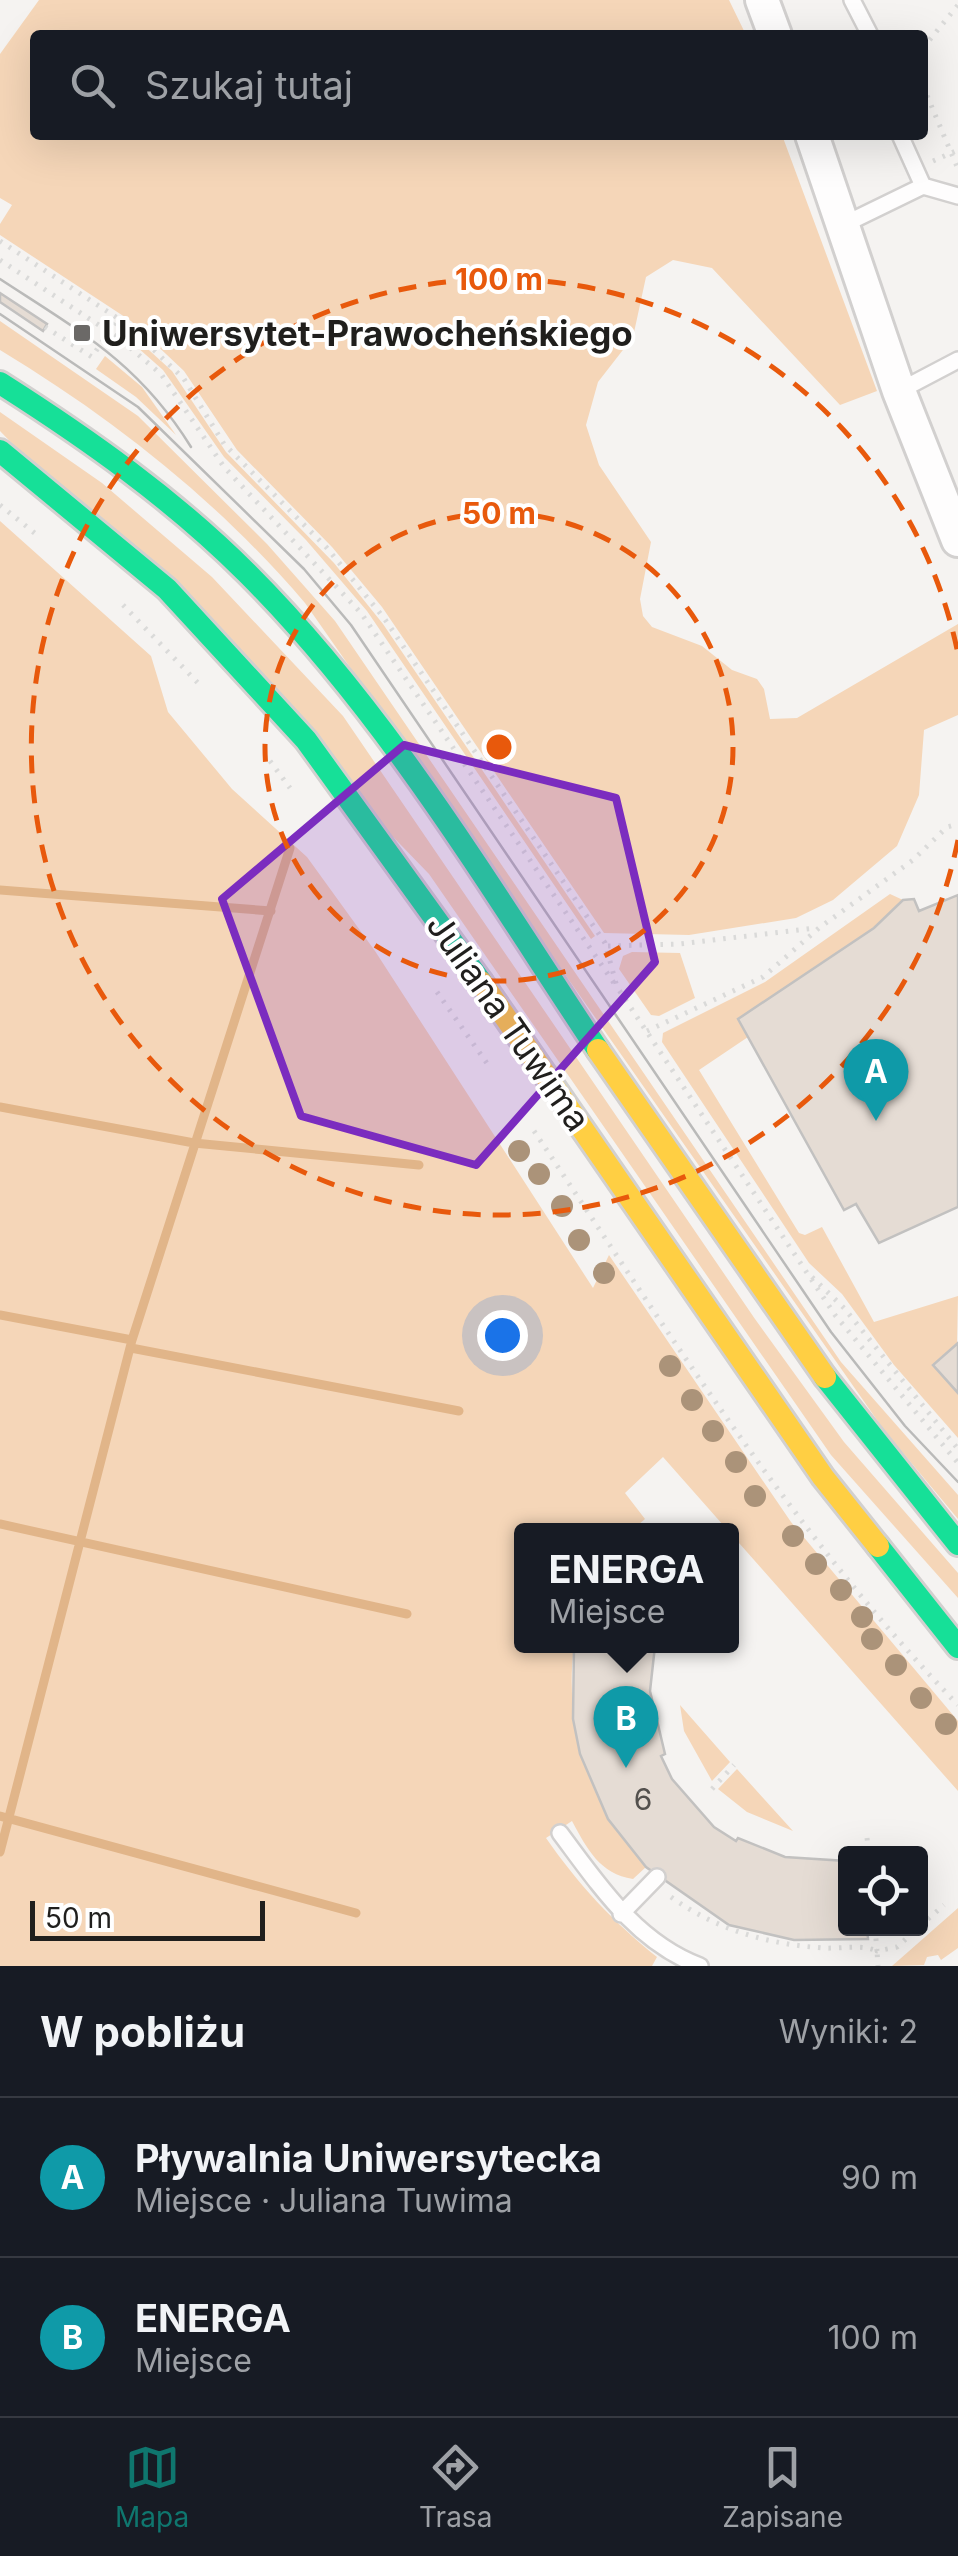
<!DOCTYPE html>
<html lang="pl">
<head>
<meta charset="utf-8">
<style>
	body { margin:0; font-family:Inter,sans-serif; background:#242831; color:#f1f3f6 }
	.controls { position:absolute; right:30px; bottom:30px; display:grid; overflow:hidden; border-radius:10px; box-shadow:0 10px 40px #0002 }
	.controls button { width:90px; height:90px; display:grid; place-items:center; padding:0; border:0; border-bottom:2px solid #363941; background:#171b24; color:#f1f3f6; font:50px sans-serif }
	.scale { position:absolute; left:30px; bottom:25px; width:235px; box-sizing:border-box; padding-left:10px; border:5px solid #201f1d; border-top:0; font-size:28px; line-height:35px; white-space:nowrap; color:#201f1d; -webkit-text-stroke:8px #fff; paint-order:stroke }
	.you { position:absolute; left:502px; top:1335px; width:35px; height:35px; margin:-25px; border:8px solid #fff; border-radius:50%; background:#1a73e8; box-shadow:0 0 0 15px #1a73e833 }
	.badge { display:grid; place-items:center; width:65px; height:65px; border-radius:50%; background:#0f766e; color:#fff; font-size:32px; font-weight:700 }
	.pin { position:absolute; translate:-50% -82px; filter:drop-shadow(0 2px 5px #0008) }
	.pin::after { content:''; position:absolute; top:52px; width:35px; height:30px; background:inherit; clip-path:polygon(0 0,100% 0,50% 100%) }
	.popup { position:absolute; left:514px; top:1523px; width:225px; height:130px; box-sizing:border-box; display:grid; place-content:center; border-radius:10px; background:#171b24; filter:drop-shadow(0 2px 8px #0005); font-size:32px; white-space:nowrap; color:#9ea1a6 }
	.popup b { font-size:38px; color:#f1f3f6 }
	.popup::after { content:''; position:absolute; left:50%; top:100%; margin-left:-20px; border:20px solid transparent; border-top-color:#171b24 }
	.list { margin:0; padding:0; list-style:none }
	h2 { display:flex; justify-content:space-between; align-items:center; height:130px; margin:0; padding:0 40px; font-size:42px }
	h2 small { font-size:32px; font-weight:400; color:#9ea1a6 }
	.list li { display:grid; grid-template-columns:65px 1fr auto; gap:30px; align-items:center; box-sizing:border-box; height:160px; padding:0 40px; border-top:2px solid #363941 }
	.list b { display:block; font-size:38px; white-space:nowrap }
	.list p { margin:0; font-size:32px; white-space:nowrap; color:#9ea1a6 }
	.list em { font-size:32px; font-style:normal; color:#9ea1a6 }
	.icon { flex:none; width:55px; height:55px; fill:none; stroke:currentColor; stroke-width:2; stroke-linecap:round; stroke-linejoin:round }
	.map { position:relative; flex:none; width:958px; height:1966px; overflow:hidden }
	.search { position:absolute; background:#171b24; box-shadow:0 10px 40px #0002; left:30px; right:30px; top:30px; height:110px; display:flex; align-items:center; gap:25px; box-sizing:border-box; padding:0 35px; border-radius:10px; color:#9ea1a6; font-size:38px }
	.sheet { height:450px; background:#171b24 }
	nav { display:flex; justify-content:space-around; align-items:center; box-sizing:border-box; height:140px; border-top:2px solid #363941; background:#171b24; font-size:28px; color:#9ea1a6 }
	nav a { display:grid; justify-items:center; gap:5px }
	nav .on { color:#0f766e }
	.map>svg:first-child { display:block }
	.green { fill:#f5d6b8 }
	.lines { fill:none; stroke-linecap:round; stroke-linejoin:round }
	.stream { stroke:#e1b589; stroke-width:9 }
	.building { fill:#e5dcd4; stroke:#c2c1c0; stroke-width:2.5 }
	.lane-casing { stroke:#d2d0cf; stroke-width:20 }
	.street-casing { stroke:#d2d0cf; stroke-width:38 }
	.fast-casing { stroke:#d2d0cf; stroke-width:28 }
	.slow-casing { stroke:#d2d0cf; stroke-width:28 }
	.path { stroke:#dadad9; stroke-width:5; stroke-dasharray:2.5 8; stroke-linecap:butt }
	.lane { stroke:#fefdfd; stroke-width:15 }
	.street { stroke:#fefdfd; stroke-width:32 }
	.fast { stroke:#16e098; stroke-width:22 }
	.slow { stroke:#ffcf43; stroke-width:22 }
	.tram { stroke:#babab9; stroke-width:2.5 }
	.tree { fill:#ab9379 }
	.marked { fill:#7b2cbf; fill-opacity:0.2; stroke:#7b2cbf; stroke-width:8; stroke-linejoin:round }
	.ring { fill:none; stroke:#e8590c; stroke-width:5; stroke-dasharray:18 12 }
	.poi-dot { fill:#6b6967; stroke:#fff; stroke-width:4 }
	.labels { text-anchor:middle; dominant-baseline:central; stroke-width:8; stroke-linejoin:round; paint-order:stroke }
	.number-label { font-size:30px; fill:#53504d }
	.poi-label { font-size:35px; font-weight:bold; fill:#201f1d; stroke:#fff; text-anchor:start }
	.street-label { font-size:35px; fill:#201f1d; stroke:#fff }
	.centre { fill:#e8590c; stroke:#fff; stroke-width:5 }
	.ring-label { font-size:30px; text-anchor:middle; font-weight:bold; fill:#e8590c; stroke:#fff; stroke-width:8; stroke-linejoin:round; paint-order:stroke }
</style>
</head>
<body>
<div class="map">
<svg width="958" height="1966" viewBox="0 0 958 1966">
	<rect width="100%" height="100%" fill="#f5f3f1"/>
	<path class="green" d="M39,0H729L746,35H35V135H782L877,391L840,405L712,268L673,260L646,277L633,337L598,382L586,425L599,465L651,542L640,599L643,616L652,627L702,646L732,670L757,679L764,689L770,719L797,718L958,624V715L924,730L919,795L897,846L833,900L796,918L689,935L604,933L382,607L332,547L237,450L184,371L131,321L0,235V224L12,205L0,198V54Z
		M0,321L138,416L267,544L335,621L841,1362L958,1495V1519L884,1430L305,603C218,501 114,419 0,350Z
		M128,331L172,371L226,452L334,563L383,624L595,936L591,939L367,611L306,540L224,457L163,370L120,332Z
		M105,356L142,387L176,435L136,397L96,369Z
		M0,412L102,483L212,577L343,716L755,1319L844,1442L958,1573V1598L831,1455L429,874L0,431Z
		M0,521L151,656L168,712L232,789L307,857L375,951L593,1288L609,1255L791,1522L958,1721V1791L663,1457L625,1493L645,1519L632,1530H521V1646H574C563,1732 592,1801 646,1867L633,1879C600,1874 587,1849 572,1821L546,1838C578,1884 613,1922 657,1957L652,1966H0Z
		M890,894L903,900L874,928L738,1019L748,1037L699,1070L799,1233L805,1235L822,1227L874,1322L958,1296L957,1344L933,1365L958,1393V1438L894,1365L842,1294L809,1263L662,1042L663,1033L765,982Z
		M632,952L680,953L695,998L659,1016L651,1015L619,969L623,956Z
		M680,1705L730,1762L712,1781L684,1731Z
		M737,1769L793,1831L747,1812L718,1789Z
		M958,1908V1948L941,1960L938,1955L927,1957L924,1965L892,1966Z"/>
	<g class="lines">
		<path class="stream" d="M0,890L271,911
			M0,1107L194,1143L419,1165
			M0,1315L132,1340
			M131,1348L459,1411
			M0,1524L407,1614
			M0,1816L356,1913
			M0,1852L132,1340L290,848"/>
	</g>
	<path class="building" d="M0,293L47,324L43,331L0,302Z
		M958,895V1207L879,1243L856,1204L844,1210L738,1019L874,928L903,900L914,899L919,911Z
		M958,1343V1393L933,1365Z
		M574,1646H655L650,1691L665,1754L661,1756L672,1779L714,1827L736,1841L738,1838L785,1857L846,1861V1928H867L868,1939L794,1940L729,1925L646,1867L608,1819L580,1754L573,1719Z"/>
	<g class="lines">
		<g class="lane-casing">
			<path id="lane" d="M852,0L870,35
				M900,135L923,186
				M845,224L923,186L958,196
				M899,391L958,360
				M560,1833C599,1885 636,1942 700,1966
				M621,1914L657,1877"/>
		</g>
		<g class="street-casing">
			<path id="street" d="M762,0L775,35
				M812,135L899,391L958,540"/>
		</g>
		<g class="fast-casing">
			<path id="fast" d="M0,383C88,439 173,499 247,573C387,713 489,886 598,1050
				M0,451L167,589L306,740L481,982
				M825,1377L958,1544
				M878,1546L958,1647"/>
		</g>
		<g class="slow-casing">
			<path id="slow" d="M481,982L823,1477L878,1546
				M598,1050L825,1377"/>
		</g>
		<path class="path" d="M923,48L958,5
			M923,86L958,169
			M933,161L958,150
			M0,241L128,325L184,379L224,444L327,548L384,618L605,943L617,987L835,1315L958,1463
			M0,260L120,339L161,374L224,467L361,613L616,986
			M45,327L92,357L118,318
			M0,505L37,535
			M123,605L198,683
			M270,761L290,788
			M608,946L679,944L816,928
			M437,992L491,1069
			M647,1031L763,977L819,928L913,860L947,827L958,824
			M534,1131C666,1328 793,1534 958,1705
			M812,1277L844,1308L958,1449
			M712,1789L734,1765
			M867,1838L869,1854
			M671,1897C717,1930 767,1944 823,1948C840,1949 861,1944 877,1951L878,1966
			M920,1926L944,1905
			M875,1928L877,1951L897,1947L918,1928"/>
		<use href="#lane" class="lane"/>
		<use href="#street" class="street"/>
		<use href="#fast" class="fast"/>
		<use href="#slow" class="slow"/>
		<path class="tram" d="M0,279C81,332 139,363 191,447
			M0,314L138,407L304,569L351,625L831,1332L905,1426L958,1482"/>
	</g>
	<g class="tree">
		<circle cx="519" cy="1151" r="11"/>
		<circle cx="539" cy="1174" r="11"/>
		<circle cx="562" cy="1206" r="11"/>
		<circle cx="579" cy="1240" r="11"/>
		<circle cx="604" cy="1273" r="11"/>
		<circle cx="670" cy="1366" r="11"/>
		<circle cx="692" cy="1400" r="11"/>
		<circle cx="713" cy="1431" r="11"/>
		<circle cx="736" cy="1462" r="11"/>
		<circle cx="755" cy="1496" r="11"/>
		<circle cx="793" cy="1536" r="11"/>
		<circle cx="816" cy="1564" r="11"/>
		<circle cx="841" cy="1590" r="11"/>
		<circle cx="862" cy="1617" r="11"/>
		<circle cx="872" cy="1639" r="11"/>
		<circle cx="896" cy="1665" r="11"/>
		<circle cx="921" cy="1698" r="11"/>
		<circle cx="946" cy="1724" r="11"/>
	</g>
	<path class="marked" d="M404,745L616,798L655,962L476,1165L301,1116L222,899Z"/>
	<g class="ring">
		<circle cx="499" cy="747" r="234"/>
		<path d="M958 840A468 468 0 1 1 958 654"/>
	</g>
	<rect class="poi-dot" x="72" y="323" width="20" height="20" rx="5"/>
	<g class="labels">
		<g class="number-label">
			<text x="643" y="1799">6</text>
		</g>
		<g class="poi-label">
			<text x="102" y="333">Uniwersytet-Prawocheńskiego</text>
		</g>
		<g class="street-label">
			<text transform="translate(509 1022) rotate(55)">Juliana Tuwima</text>
		</g>
	</g>
	<circle cx="499" cy="747" r="15" class="centre"/>
	<g class="ring-label">
		<text x="499" y="290">100 m</text>
		<text x="499" y="524">50 m</text>
	</g>
</svg>
<div class="controls">
<button><svg class="icon" aria-label="locate" viewBox="0 0 24 24"><circle cx="12" cy="12" r="6"/><path d="M12 2v4M12 18v4M2 12h4M18 12h4"/></svg></button>
</div>
<div class="scale">50 m</div>
<div class="you"></div>
<div class="pin badge" style="left:876px;top:1121px;background:#0f9aa8">A</div>
<div class="pin badge" style="left:626px;top:1768px;background:#0f9aa8">B</div>
<div class="popup"><b>ENERGA</b>Miejsce</div>
<div class="search"><svg class="icon" aria-label="search" viewBox="0 0 24 24"><circle cx="10" cy="10" r="6"/><path d="M15 15l6 6"/></svg>Szukaj tutaj</div>
</div>
<section class="sheet">
<h2>W pobliżu<small>Wyniki: 2</small></h2>
<ul class="list">
<li><span class="badge" style="background:#0f9aa8">A</span><div><b>Pływalnia Uniwersytecka</b><p>Miejsce · Juliana Tuwima</p></div><em>90 m</em></li>
<li><span class="badge" style="background:#0f9aa8">B</span><div><b>ENERGA</b><p>Miejsce</p></div><em>100 m</em></li>
</ul>
</section>
<nav>
<a class="on"><svg class="icon" aria-label="map" viewBox="0 0 24 24"><path d="M3 6l6-2 6 2 6-2v14l-6 2-6-2-6 2zM9 4v14M15 6v14"/></svg>Mapa</a>
<a><svg class="icon" aria-label="directions" viewBox="0 0 24 24"><path d="M12 3l9 9-9 9-9-9zM9 14v-3h6M13 9l2 2-2 2"/></svg>Trasa</a>
<a><svg class="icon" aria-label="saved" viewBox="0 0 24 24"><path d="M7 4h10v16l-5-4-5 4z"/></svg>Zapisane</a>
</nav>
</body>
</html>
